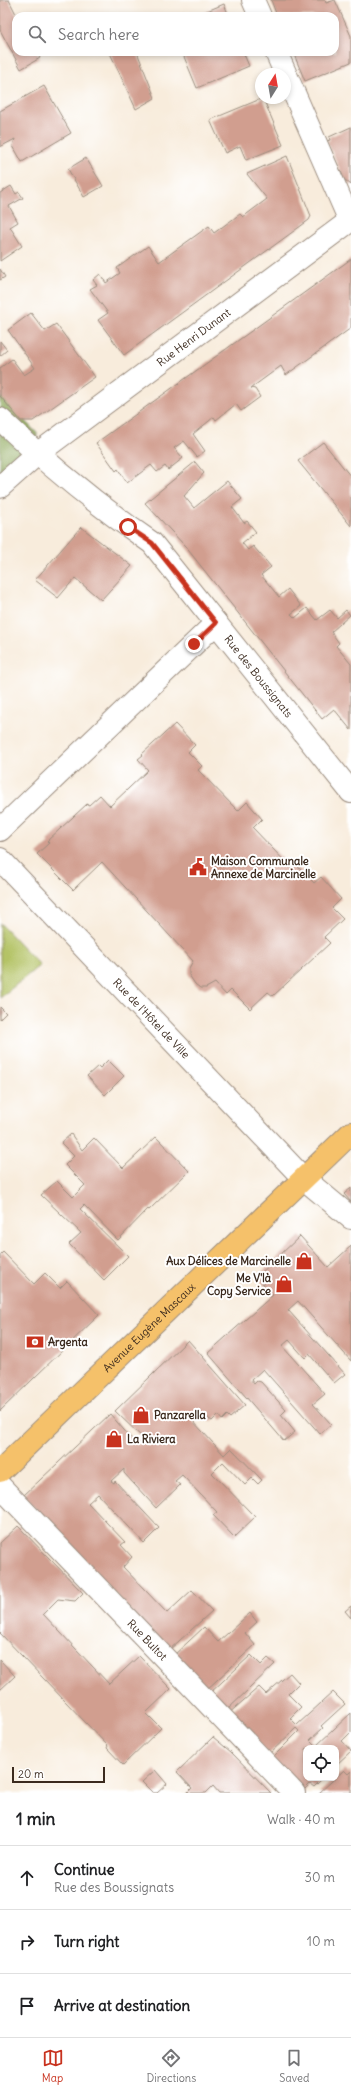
<!DOCTYPE html>
<html lang="en">
<head>
<meta charset="utf-8">
<style>
	body { margin:0; font-family:Delius,sans-serif; background:#f6f6f6; color:#202124 }
	.controls { position:absolute; right:12px; bottom:12px; display:grid; overflow:hidden; border-radius:8px; box-shadow:0 2px 6px #0003 }
	.controls button { width:36px; height:36px; display:grid; place-items:center; padding:0; border:0; border-bottom:1px solid #e0e0e0; background:#fff; color:#202124; font:20px sans-serif }
	.compass { position:absolute; left:255px; top:68px; width:36px; height:36px; border-radius:50%; background:#fff; box-shadow:0 2px 6px #0003; rotate:11deg }
	.scale { position:absolute; left:12px; bottom:10px; width:93px; box-sizing:border-box; padding-left:4px; border:2px solid #3b2a1e; border-top:0; font-size:11px; line-height:14px; white-space:nowrap; color:#3b2a1e; -webkit-text-stroke:3px #fff; paint-order:stroke }
	.stop { position:absolute; width:12px; height:12px; margin:-9px; border:3px solid #c8321e; border-radius:50%; background:#fff }
	.stop.end { background:#c8321e; border-color:#fff; box-shadow:0 1px 4px #0008 }
	.list { margin:0; padding:0; list-style:none }
	h2 { display:flex; justify-content:space-between; align-items:center; height:52px; margin:0; padding:0 16px; font-size:17px }
	h2 small { font-size:13px; font-weight:400; color:#757577 }
	.list li { display:grid; grid-template-columns:26px 1fr auto; gap:12px; align-items:center; box-sizing:border-box; height:64px; padding:0 16px; border-top:1px solid #e0e0e0 }
	.list b { display:block; font-size:15px; white-space:nowrap }
	.list p { margin:0; font-size:13px; white-space:nowrap; color:#757577 }
	.list em { font-size:13px; font-style:normal; color:#757577 }
	.icon { flex:none; width:22px; height:22px; fill:none; stroke:currentColor; stroke-width:2; stroke-linecap:round; stroke-linejoin:round }
	.map { position:relative; flex:none; width:351px; height:1793px; overflow:hidden }
	.search { position:absolute; background:#fff; box-shadow:0 2px 6px #0003; left:12px; right:12px; top:12px; height:44px; display:flex; align-items:center; gap:10px; box-sizing:border-box; padding:0 14px; border-radius:12px; color:#757577; font-size:15px }
	.sheet { height:244px; background:#fff }
	nav { display:flex; justify-content:space-around; align-items:center; box-sizing:border-box; height:56px; border-top:1px solid #e0e0e0; background:#fff; font-size:11px; color:#757577 }
	nav a { display:grid; justify-items:center; gap:2px }
	nav .on { color:#c8321e }
	.map>svg:first-child { display:block }
	.green { fill:#b4c366; stroke:#787642 }
	.forest { fill:#8fa95b; stroke:#656a3c }
	.building { fill:#d19e8f }
	.lines { fill:none; stroke-linecap:round; stroke-linejoin:round }
	.minor-casing { stroke:#9a8b7d; stroke-width:24 }
	.major-casing { stroke:#9a8b7d; stroke-width:24 }
	.minor { stroke:#fff; stroke-width:22 }
	.major { stroke:#f5c16b; stroke-width:22 }
	.route { stroke:#c8321e; stroke-width:5 }
	.labels { text-anchor:middle; dominant-baseline:central; stroke-width:4; stroke-linejoin:round; paint-order:stroke }
	.street-label { font-size:11px; fill:#3b2a1e; stroke:#fff }
	.poi-label { font-size:11px; font-weight:bold; fill:#3b2a1e; stroke:#fff; text-anchor:start }
</style>
</head>
<body>
<div class="map">
<svg width="351" height="1793" viewBox="0 0 351 1793">
	<rect width="100%" height="100%" fill="#fff"/>
	<filter id="ink" filterUnits="userSpaceOnUse"><feTurbulence type="fractalNoise" baseFrequency=".025" numOctaves="2"/><feDisplacementMap in="SourceGraphic" scale="8" xChannelSelector="R" yChannelSelector="G"/><feConvolveMatrix kernelMatrix="1 2 1 2 8 2 1 2 1" color-interpolation-filters="sRGB"/></filter>
	<filter id="wash" filterUnits="userSpaceOnUse"><feTurbulence type="fractalNoise" baseFrequency=".012" numOctaves="4" result="noise"/><feDisplacementMap in="SourceGraphic" scale="16" xChannelSelector="R" yChannelSelector="G"/><feGaussianBlur stdDeviation="0.9" result="paint"/><feColorMatrix in="noise" values="0 0 0 0 0 0 0 0 0 0 0 0 0 0 0 0 0 1.4 0 .05"/><feComposite in="paint" operator="in"/></filter>
	<g filter="url(#wash)">
		<rect width="100%" height="100%" fill="#f8ecdc"/>
		<path class="green" d="M0,923L40,965L0,998Z"/>
		<path class="forest" d="M0,397L37,433L36,456L0,487Z"/>
		<g id="blocks">
			<path class="building" d="M0,0H9L17,16L16,52H37L40,58L21,69L0,30Z
				M271,0H325L326,3L335,0L351,36V62L305,81L293,52H335V16H277Z
				M224,4L229,16H195Z
				M137,52L155,98L136,109L110,53Z
				M182,52H243L249,66L197,88Z
				M44,86L71,133L22,162L13,146L15,139L0,147V111Z
				M263,98L283,145L246,160L240,146L225,153L210,120Z
				M351,127V185L344,179L327,141L330,140L329,137Z
				M287,156L311,216L309,220L124,355L98,320L108,313L90,289L97,285L93,280L100,274L106,283L120,273L117,268L148,246L159,262L209,226L214,233L240,214L243,217L267,199L247,174Z
				M86,158L103,186L84,197L68,169Z
				M11,186L16,194L19,192L23,198L9,206L18,222L10,227L22,246L0,261V193Z
				M351,259V328L286,375L281,366L251,388L255,389L260,397L241,411L236,404L216,420L214,417L193,434L205,451L197,457L184,441L174,448L183,458L168,470L165,466L157,472L151,465L127,483L118,469L116,471L96,443Z
				M0,269L5,277L0,280Z
				M31,313L45,331L56,324L95,377L33,421H21L0,396V368L12,359L24,375L35,368L8,330Z
				M0,341L7,350L0,356Z
				M323,442L351,477V526L298,461Z
				M195,462L204,473L184,496L194,508L227,481L242,499L232,507L244,523L247,521L256,532L242,543L248,550L253,546L271,567L261,575L279,597L288,589L301,606L291,614L295,618L307,608L317,620L330,610L337,618L346,610L350,615L331,632L339,643L336,646L351,664V730L334,709L322,719L185,546L145,503Z
				M81,527L132,566L101,600L75,578L58,598L35,580Z
				M175,724L195,745L188,752L202,766L198,770L238,811L247,802L262,819L253,828L292,869L296,865L314,883L321,877L341,899L332,908L343,919L324,937L330,943L273,996L268,992L250,1009L231,990L226,995L215,983L206,988H200L195,984L189,975V968L193,961L102,862L73,890L37,854L49,843L47,841L87,804L89,805L100,795L110,806L148,770L138,759L143,755L142,754Z
				M0,1007L6,1013L0,1019Z
				M108,1060L124,1076L105,1095L87,1076L98,1066L100,1068Z
				M71,1134L82,1150L94,1138L123,1168L156,1137L189,1171L149,1210L148,1209L118,1240L84,1205L80,1209L128,1256L104,1280L69,1244L81,1233L41,1195L57,1181L73,1197L85,1185L65,1165L74,1156L61,1143Z
				M351,1188V1202L344,1194Z
				M300,1236L328,1267L351,1246V1361L298,1301L288,1310L345,1374L334,1383L309,1354L305,1358L289,1340L282,1346L325,1394L313,1404L331,1424L320,1434L263,1369L251,1380L254,1384L257,1381L261,1382L286,1410L281,1415L295,1432L284,1441L208,1353L273,1295L257,1277Z
				M3,1252L34,1284L45,1273L60,1288L67,1281L99,1315L0,1411V1255Z
				M188,1340L245,1405L230,1418L227,1415L222,1420L218,1415L212,1421L201,1414L192,1420L224,1455L231,1448L262,1480L258,1484L252,1478L245,1485L223,1462L212,1473L255,1517L234,1537L213,1515L217,1512L182,1475L175,1481L180,1485L156,1508L124,1473V1469L111,1481L114,1483L115,1481L159,1528L144,1543L98,1494L88,1503L125,1542L121,1545L132,1557L123,1567L167,1613L192,1590L212,1611L168,1651L23,1496L110,1414L137,1445L145,1440L115,1411Z
				M18,1526L83,1593L75,1601L58,1599L43,1614L109,1684L139,1656L171,1689L146,1713L161,1728L123,1765L107,1748L108,1746L0,1633V1543Z
				M351,1606V1618L345,1611Z
				M250,1613L257,1622L245,1633L255,1645L205,1691L173,1656L204,1627L218,1642Z
				M251,1655L261,1665L268,1658L275,1664L225,1712L209,1694Z
				M0,1660L15,1676L0,1690Z
				M290,1673L299,1683L288,1694L301,1707L290,1718L297,1725L333,1692L345,1704L321,1726L323,1728L310,1740L316,1746L351,1713V1732L342,1741L351,1751L336,1765V1748H306V1778H323L314,1787L310,1784L302,1792L271,1759L299,1731L296,1728L267,1756L228,1714L259,1687L266,1694Z
				M213,1737L231,1752L271,1793H219L213,1786L206,1793H187L192,1788L177,1772Z
				M155,1770L167,1784L157,1793H153L142,1782Z
				M344,1770L348,1774L351,1771V1793H319Z"/>
		</g>
	</g>
	<g filter="url(#ink)">
		<use href="#blocks" fill-opacity="0" stroke="#9a8b7d" stroke-width="1"/>
		<g class="lines">
			<g class="minor-casing">
				<g id="minor">
					<path d="M253,0L260,16"/>
					<path d="M276,52L350,221"/>
					<path id="s1" d="M0,419C47,464 98,506 152,543L351,792"/>
					<path id="s2" d="M0,487L37,454L351,220"/>
					<path d="M0,830L216,623"/>
					<path id="s3" d="M0,859L303,1178L351,1218"/>
					<path id="s4" d="M0,1486L294,1793"/>
				</g>
			</g>
			<g class="major-casing">
				<g id="major">
					<path id="s5" d="M0,1471L351,1133"/>
				</g>
			</g>
			<use href="#minor" class="minor"/>
			<use href="#major" class="major"/>
		</g>
	</g>
	<g class="lines" filter="url(#ink)">
		<path class="route" d="M128,527L152,543L216,623L194,644"/>
	</g>
	<defs>
		<g id="civic-bare" transform="scale(1.38)"><path d="M-.6-6.5H3V-4.5H.6V-3L4-1V1h2V6H-6V1h2V-1L-.6-3ZM-1.2 2.5V6h2.4V2.5Z" fill="#c8321e" stroke="#fff" stroke-width="2.5" paint-order="stroke"/></g>
		<g id="shop-bare" transform="scale(1.38)"><path d="M-5-2.5h2.3a2.7 3.5 0 0 1 5.4 0H5L5.5 6h-11ZM-1.5-2.5h3a1.5 2.3 0 0 0-3 0Z" fill="#c8321e" stroke="#fff" stroke-width="2.5" paint-order="stroke"/></g>
		<g id="bank-bare" transform="scale(1.38)"><path d="M-6-4H6V4H-6ZM0-2.3a2.3 2.3 0 1 0 0 4.6a2.3 2.3 0 1 0 0-4.6Z" fill="#c8321e" stroke="#fff" stroke-width="2.5" paint-order="stroke"/></g>
	</defs>
	<g fill-rule="evenodd">
		<use href="#civic-bare" x="198" y="867"/>
		<use href="#shop-bare" x="304" y="1261"/>
		<use href="#shop-bare" x="284" y="1284"/>
		<use href="#bank-bare" x="35" y="1342"/>
		<use href="#shop-bare" x="141" y="1415"/>
		<use href="#shop-bare" x="114" y="1439"/>
	</g>
	<g class="labels">
		<g class="street-label">
			<text stroke="none"><textPath href="#s2" startOffset="245">Rue Henri Dunant</textPath></text>
			<text stroke="none"><textPath href="#s1" startOffset="367">Rue des Boussignats</textPath></text>
			<text stroke="none"><textPath href="#s3" startOffset="220">Rue de l'Hôtel de Ville</textPath></text>
			<text stroke="none"><textPath href="#s5" startOffset="207">Avenue Eugène Mascaux</textPath></text>
			<text stroke="none"><textPath href="#s4" startOffset="213">Rue Bultot</textPath></text>
		</g>
		<g class="poi-label">
			<text x="211" y="861">Maison Communale<tspan x="211" dy="13">Annexe de Marcinelle</tspan></text>
			<text x="291" y="1261" text-anchor="end">Aux Délices de Marcinelle</text>
			<text x="271" y="1278" text-anchor="end">Me V'là<tspan x="271" dy="13">Copy Service</tspan></text>
			<text x="48" y="1342">Argenta</text>
			<text x="154" y="1415">Panzarella</text>
			<text x="127" y="1439">La Riviera</text>
		</g>
	</g>
</svg>
<div class="controls">
<button><svg class="icon" aria-label="locate" viewBox="0 0 24 24"><circle cx="12" cy="12" r="6"/><path d="M12 2v4M12 18v4M2 12h4M18 12h4"/></svg></button>
</div>
<svg class="compass" viewBox="-18 -18 36 36"><path d="M0-13l5 13h-10z" fill="#e53935"/><path d="M0 13l5-13h-10z" fill="#757577"/></svg>
<div class="scale">20 m</div>
<div class="stop" style="left:128px;top:527px"></div>
<div class="stop end" style="left:194px;top:644px"></div>
<div class="search"><svg class="icon" aria-label="search" viewBox="0 0 24 24"><circle cx="10" cy="10" r="6"/><path d="M15 15l6 6"/></svg>Search here</div>
</div>
<section class="sheet">
<h2>1 min<small>Walk · 40 m</small></h2>
<ul class="list">
<li><svg class="icon" aria-label="ahead" viewBox="0 0 24 24"><path d="M12 20V5M6 11l6-6 6 6"/></svg><div><b>Continue</b><p>Rue des Boussignats</p></div><em>30 m</em></li>
<li><svg class="icon" aria-label="right" viewBox="0 0 24 24"><path d="M7 20v-9h11M14 6l5 5-5 5"/></svg><div><b>Turn right</b></div><em>10 m</em></li>
<li><svg class="icon" aria-label="arrive" viewBox="0 0 24 24"><path d="M6 21V4h12l-3 4 3 4H6"/></svg><div><b>Arrive at destination</b></div></li>
</ul>
</section>
<nav>
<a class="on"><svg class="icon" aria-label="map" viewBox="0 0 24 24"><path d="M3 6l6-2 6 2 6-2v14l-6 2-6-2-6 2zM9 4v14M15 6v14"/></svg>Map</a>
<a><svg class="icon" aria-label="directions" viewBox="0 0 24 24"><path d="M12 3l9 9-9 9-9-9zM9 14v-3h6M13 9l2 2-2 2"/></svg>Directions</a>
<a><svg class="icon" aria-label="saved" viewBox="0 0 24 24"><path d="M7 4h10v16l-5-4-5 4z"/></svg>Saved</a>
</nav>
</body>
</html>
